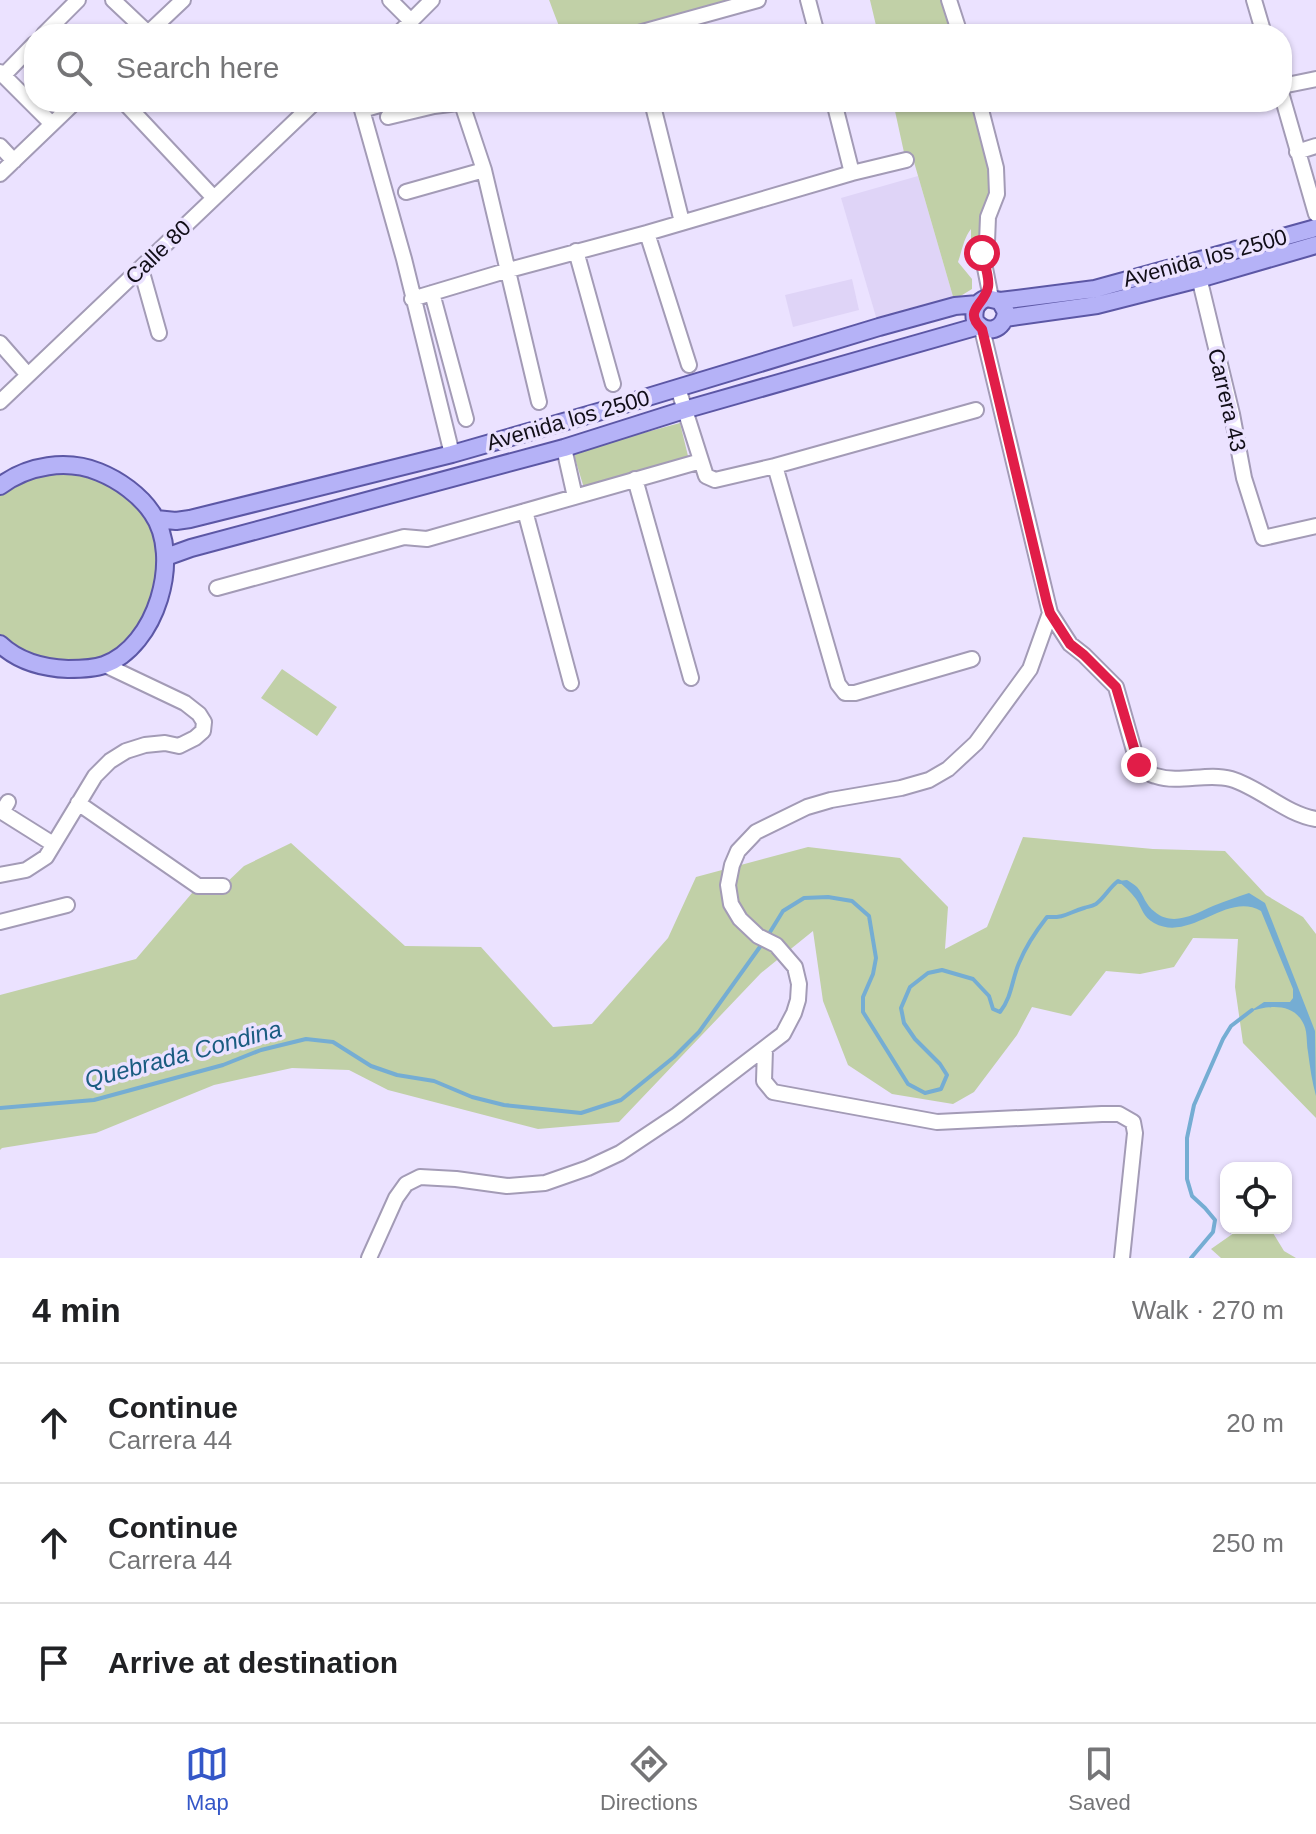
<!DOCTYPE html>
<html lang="en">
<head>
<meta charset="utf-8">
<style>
	body { margin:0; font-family:Helvetica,sans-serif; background:#f6f6f6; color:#202124 }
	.controls { position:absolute; right:24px; bottom:24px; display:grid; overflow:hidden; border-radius:16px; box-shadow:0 2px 6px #0004 }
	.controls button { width:72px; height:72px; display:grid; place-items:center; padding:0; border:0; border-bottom:2px solid #e0e0e0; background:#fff; color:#202124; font:40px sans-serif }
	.stop { position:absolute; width:24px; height:24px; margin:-18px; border:6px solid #e11d48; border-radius:50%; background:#fff }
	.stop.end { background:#e11d48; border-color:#fff; box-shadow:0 2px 8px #0008 }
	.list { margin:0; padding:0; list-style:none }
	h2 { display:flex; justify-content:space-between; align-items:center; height:104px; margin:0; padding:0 32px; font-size:34px }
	h2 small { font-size:26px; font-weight:400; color:#757577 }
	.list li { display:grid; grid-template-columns:52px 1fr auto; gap:24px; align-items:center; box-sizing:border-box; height:120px; padding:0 32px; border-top:2px solid #e0e0e0 }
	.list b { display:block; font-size:30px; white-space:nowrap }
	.list p { margin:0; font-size:26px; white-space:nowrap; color:#757577 }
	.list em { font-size:26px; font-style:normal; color:#757577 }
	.icon { flex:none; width:44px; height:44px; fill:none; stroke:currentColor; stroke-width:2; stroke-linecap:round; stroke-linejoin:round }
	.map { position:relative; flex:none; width:1316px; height:1258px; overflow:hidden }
	.search { position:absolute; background:#fff; box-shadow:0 2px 6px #0004; left:24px; right:24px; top:24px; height:88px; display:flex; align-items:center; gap:20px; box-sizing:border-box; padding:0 28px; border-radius:32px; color:#757577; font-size:30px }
	.sheet { height:464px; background:#fff }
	nav { display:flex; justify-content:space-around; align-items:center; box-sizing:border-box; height:112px; border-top:2px solid #e0e0e0; background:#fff; font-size:22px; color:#757577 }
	nav a { display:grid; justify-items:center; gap:4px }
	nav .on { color:#3457c8 }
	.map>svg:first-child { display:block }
	.built { fill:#dfd4f7 }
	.green { fill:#c1d0a7 }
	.water { fill:#75add3 }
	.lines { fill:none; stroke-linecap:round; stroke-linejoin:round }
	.stream { stroke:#75add3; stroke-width:4 }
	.minor-casing { stroke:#a39bb6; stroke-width:18 }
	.major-casing { stroke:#5c57a5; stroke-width:20 }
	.minor { stroke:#fff; stroke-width:14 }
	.major { stroke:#b5b2f7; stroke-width:16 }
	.route { stroke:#e11d48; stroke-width:10 }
	.labels { text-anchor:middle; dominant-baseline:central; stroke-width:7; stroke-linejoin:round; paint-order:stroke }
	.street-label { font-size:22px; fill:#110e18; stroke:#ebe2ff }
	.water-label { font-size:24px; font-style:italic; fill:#1a5c81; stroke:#ebe2ff }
</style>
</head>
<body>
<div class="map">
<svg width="1316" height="1258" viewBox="0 0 1316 1258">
	<rect width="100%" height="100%" fill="#ebe2ff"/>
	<path class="built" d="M918,176L954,300L879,327L841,198Z
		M852,279L859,310L793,327L785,295Z"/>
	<path class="green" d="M549,0H758L635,34H562Z
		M870,0H947L956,34H878Z
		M893,102H973L990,180L987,204L980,216L988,217L987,242H971V229C964,237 962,251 958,262L972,279V289L954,300L914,162L905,157Z
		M680,423L688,456L584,488L573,452Z
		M88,468L154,515L161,591L125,653L52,669L0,644V486L11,477Z
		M282,669L337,707L317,736L261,698Z
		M1023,837L1153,849L1225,851L1266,895L1303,917L1316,934V1118L1243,1043L1235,987L1238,939L1193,938L1174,967L1140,974L1106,971L1071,1016L1032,1007L1017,1035L974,1092L953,1104L892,1094L848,1065L823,1001L813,931L761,973L619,1122L538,1129L388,1090L349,1070L292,1068L214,1085L96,1133L2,1148L0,1150V995L136,959L198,886H223L244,866L291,843L405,946L481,947L553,1027L592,1024L668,938L696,877L808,847L900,858L948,907L945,949L987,927Z
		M1241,1228H1270L1284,1251L1296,1258H1221L1211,1249Z"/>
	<path class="water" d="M1127,880C1130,882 1134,884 1137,887C1144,895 1145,905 1155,912C1173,927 1195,914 1213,906C1225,901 1237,897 1249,893L1265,903L1315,1031L1316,1096C1312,1082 1310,1067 1308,1052C1306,1041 1308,1030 1302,1021C1291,1002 1265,1006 1249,1012L1264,1002H1290L1293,998V989L1261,911C1226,891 1191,943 1154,923C1143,917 1142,908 1136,899C1131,892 1124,886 1118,881Z"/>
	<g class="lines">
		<path class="stream" d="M767,937L783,911L804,898L828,897L852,901L869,916L876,958L873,974L863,997V1012L908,1084L925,1093L941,1089L947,1075L940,1064L915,1039L904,1023L901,1008L910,987L928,973L942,970L973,979L989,996L993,1009L1000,1012C1012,997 1012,979 1019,963C1026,946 1036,931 1047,917C1066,918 1067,913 1084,908C1090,906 1090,907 1096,904C1105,897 1109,888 1118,881L1120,882
			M0,1108L94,1100L223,1065L261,1050L306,1039L333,1042L371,1066L397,1075L434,1081L472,1097L504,1105L581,1113L621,1100L674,1057L699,1032L762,944
			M1191,1258L1213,1232L1215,1220L1205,1208L1192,1196L1187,1179V1138L1194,1105L1223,1039L1231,1026L1252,1010"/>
		<g class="minor-casing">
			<path id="minor" d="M113,0L148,33
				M390,0L411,21
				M808,0L817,34
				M949,0L960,34
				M1254,0L1264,34
				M44,34L78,0
				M147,34L183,0
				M398,34L432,0
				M635,34L758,0
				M0,72L52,124
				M3,76L34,44
				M1282,86L1316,79
				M1282,96L1316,214
				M124,102L214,198
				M362,102V110L404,259L452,454
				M652,102L682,222
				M834,102L852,173
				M979,102L996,168L997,194L988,217L987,242L982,253L991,298
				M362,110L390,102
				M388,117L434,106L458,103L463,107L484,170L539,402
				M0,146L14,161
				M1297,152L1316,146
				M0,174L75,102
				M406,192L484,170
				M647,233L689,365
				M576,251L613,384
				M141,269L159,333
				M1197,269L1232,414L1244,478L1263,538L1316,526
				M432,293L466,419
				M412,299L509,270L647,233L852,173L906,160
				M982,329L1050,613L1070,644L1084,655L1116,687L1139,768C1145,771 1151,775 1156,776C1180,784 1207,772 1231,779C1261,788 1285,814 1316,819
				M0,343L28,375
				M678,388L706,476L715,480L775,466L838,684L845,693H855L972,659
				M0,402L315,102
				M564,448L575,497
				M775,466L976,410
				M635,479L691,678
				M525,511L571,683
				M217,588L404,537L427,539L701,461
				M8,802L2,812L53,844
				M78,803L198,886H223
				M0,875L26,870L46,857L95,776L110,761L126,751L145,745L165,743L179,746L195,738L203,731L204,722L199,714L185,703L105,665
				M0,922L67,905
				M765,1049L764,1081L773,1092L937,1122L1102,1114H1119L1133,1122L1135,1133L1122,1258
				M369,1258L396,1198L406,1184L420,1177L456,1179L507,1186L545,1183L588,1168L620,1153L677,1115L783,1034L794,1013L798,1000L799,984L795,967L776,945L758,936L740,919L731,904L728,885L732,865L738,851L756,832L807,807L831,800L901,788L929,780L948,769L976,743L1030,669L1050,613"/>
		</g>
		<g class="major-casing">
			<path id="major" d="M1000,301L1006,312C1004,330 987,336 975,321C973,310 976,302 987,298L1000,301L1095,289L1316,228
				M1005,318L1097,305L1199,279L1316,245
				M0,486C28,465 67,459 99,472C119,480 140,495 152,513C183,557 156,647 104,665C93,669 79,669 68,669C44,668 18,661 0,644
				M156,519L176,521L190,519L452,454L605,410L879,327L955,306L978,304
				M166,557L191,548L564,448L684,410L979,326"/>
		</g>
		<use href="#minor" class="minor"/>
		<use href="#major" class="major"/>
	</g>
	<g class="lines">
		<path class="route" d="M982,253C984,263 990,277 988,287C985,305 962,310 982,329L1047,603L1050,613L1070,644L1084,655L1116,687L1139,765"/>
	</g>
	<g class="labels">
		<g class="street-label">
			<text transform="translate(158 252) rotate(-44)">Calle 80</text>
			<text transform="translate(1205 258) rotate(-15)">Avenida los 2500</text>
			<text transform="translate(1227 400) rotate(77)">Carrera 43</text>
			<text transform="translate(568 420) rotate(-16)">Avenida los 2500</text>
		</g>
		<g class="water-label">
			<text transform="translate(183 1054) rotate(-15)">Quebrada Condina</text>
		</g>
	</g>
</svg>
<div class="controls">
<button><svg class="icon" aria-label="locate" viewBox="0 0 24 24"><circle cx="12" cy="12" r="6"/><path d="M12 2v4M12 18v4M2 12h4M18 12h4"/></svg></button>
</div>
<div class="stop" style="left:982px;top:253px"></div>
<div class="stop end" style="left:1139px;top:765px"></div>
<div class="search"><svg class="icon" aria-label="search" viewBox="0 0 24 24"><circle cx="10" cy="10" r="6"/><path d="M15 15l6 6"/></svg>Search here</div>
</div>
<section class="sheet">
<h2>4 min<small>Walk · 270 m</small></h2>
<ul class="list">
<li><svg class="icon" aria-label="ahead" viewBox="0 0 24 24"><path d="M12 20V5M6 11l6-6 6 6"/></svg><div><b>Continue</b><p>Carrera 44</p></div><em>20 m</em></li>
<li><svg class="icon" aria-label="ahead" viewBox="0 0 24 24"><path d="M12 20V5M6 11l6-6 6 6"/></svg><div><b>Continue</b><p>Carrera 44</p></div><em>250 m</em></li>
<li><svg class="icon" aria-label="arrive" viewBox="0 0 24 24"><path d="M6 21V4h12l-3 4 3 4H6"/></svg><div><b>Arrive at destination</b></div></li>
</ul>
</section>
<nav>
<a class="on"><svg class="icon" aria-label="map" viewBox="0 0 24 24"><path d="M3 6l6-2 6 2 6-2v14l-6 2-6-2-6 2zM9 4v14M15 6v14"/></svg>Map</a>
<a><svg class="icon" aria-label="directions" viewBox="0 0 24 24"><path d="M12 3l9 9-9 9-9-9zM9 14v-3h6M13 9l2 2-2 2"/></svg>Directions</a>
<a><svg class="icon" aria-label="saved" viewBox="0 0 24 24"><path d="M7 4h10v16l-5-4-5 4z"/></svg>Saved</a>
</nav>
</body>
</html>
